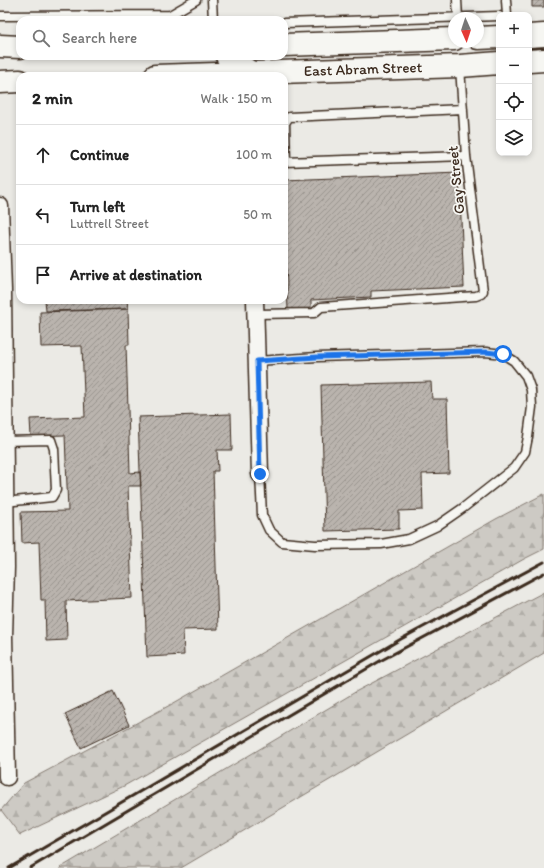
<!DOCTYPE html>
<html lang="en">
<head>
<meta charset="utf-8">
<style>
	body { margin:0; font-family:Itim,sans-serif; background:#f2f2f2; color:#222 }
	.controls { position:absolute; right:12px; top:12px; display:grid; overflow:hidden; border-radius:8px; box-shadow:0 2px 6px #0003 }
	.controls button { width:36px; height:36px; display:grid; place-items:center; padding:0; border:0; border-bottom:1px solid #e0e0e0; background:#fff; color:#222; font:20px sans-serif }
	.compass { position:absolute; left:448px; top:12px; width:36px; height:36px; border-radius:50%; background:#fff; box-shadow:0 2px 6px #0003; rotate:177deg }
	.stop { position:absolute; width:12px; height:12px; margin:-9px; border:3px solid #1a73e8; border-radius:50%; background:#fff }
	.stop.end { background:#1a73e8; border-color:#fff; box-shadow:0 1px 4px #0008 }
	.list { margin:0; padding:0; list-style:none }
	h2 { display:flex; justify-content:space-between; align-items:center; height:52px; margin:0; padding:0 16px; font-size:17px }
	h2 small { font-size:13px; font-weight:400; color:#767676 }
	.list li { display:grid; grid-template-columns:26px 1fr auto; gap:12px; align-items:center; box-sizing:border-box; height:60px; padding:0 16px; border-top:1px solid #e0e0e0 }
	.list b { display:block; font-size:15px; white-space:nowrap }
	.list p { margin:0; font-size:13px; white-space:nowrap; color:#767676 }
	.list em { font-size:13px; font-style:normal; color:#767676 }
	.icon { flex:none; width:22px; height:22px; fill:none; stroke:currentColor; stroke-width:2; stroke-linecap:round; stroke-linejoin:round }
	.map { position:relative; flex:none; width:544px; height:868px; overflow:hidden }
	.search { position:absolute; background:#fff; box-shadow:0 2px 6px #0003; left:16px; top:16px; width:272px; height:44px; display:flex; align-items:center; gap:10px; box-sizing:border-box; padding:0 14px; border-radius:12px; color:#767676; font-size:15px }
	.panel { position:absolute; background:#fff; box-shadow:0 2px 6px #0003; left:16px; top:72px; width:272px; height:232px; border-radius:12px }
	.map>svg:first-child { display:block }
	.forest { fill:url(#forest-firs); stroke:#847a71 }
	.building { fill:url(#building-hatch); stroke:#3b2a1e }
	.lines { fill:none; stroke-linecap:round; stroke-linejoin:round }
	.lane-casing { stroke:#3b2a1e; stroke-width:11 }
	.street-casing { stroke:#3b2a1e; stroke-width:19 }
	.secondary-casing { stroke:#3b2a1e; stroke-width:25 }
	.lane { stroke:#f6f6f2; stroke-width:8 }
	.street { stroke:#f6f6f2; stroke-width:16 }
	.secondary { stroke:#f6f6f2; stroke-width:22 }
	.rail { stroke:#3b2a1e; stroke-width:3 }
	.route { stroke:#1a73e8; stroke-width:5 }
	.labels { text-anchor:middle; dominant-baseline:central; stroke-width:3.5; stroke-linejoin:round; paint-order:stroke }
	.street-label { font-size:15px; fill:#3b2a1e; stroke:#f6f6f2 }
</style>
</head>
<body>
<div class="map">
<svg width="544" height="868" viewBox="0 0 544 868">
	<defs>
		<pattern id="forest-firs" width="22" height="20" patternUnits="userSpaceOnUse"><rect width="22" height="20" fill="#cdcac4"/><path d="M5 1l3.5 6h-7zM16 11l3.5 6h-7z" fill="#b1aea8"/></pattern>
		<pattern id="building-hatch" width="6" height="6" patternUnits="userSpaceOnUse"><rect width="6" height="6" fill="#bab4ae"/><path d="M-1 1l2-2M0 6l6-6M5 7l2-2" fill="none" stroke="#98938d"/></pattern>
	</defs>
	<rect width="100%" height="100%" fill="#ebeae5"/>
	<filter id="ink" filterUnits="userSpaceOnUse"><feTurbulence type="fractalNoise" baseFrequency=".025" numOctaves="2"/><feDisplacementMap in="SourceGraphic" scale="8" xChannelSelector="R" yChannelSelector="G"/><feConvolveMatrix kernelMatrix="1 2 1 2 8 2 1 2 1" color-interpolation-filters="sRGB"/></filter>
	<g filter="url(#ink)">
		<path class="forest" d="M544,494V549L524,559L124,786L20,835L1,810L24,783L172,704L496,519Z
			M544,592V653L181,868H60L357,691Z"/>
		<path class="building" d="M532,0H544V7H532Z
			M459,173L464,287L371,291V297L311,300V309L288,310L284,216V180Z
			M45,300H127L128,309L46,311Z
			M128,309L129,345H126L130,473L140,472L141,486H128L132,598L66,601L67,640L46,641L45,600H41L39,542L22,543L21,512L68,511L65,435L31,436L30,419L85,417L82,346L41,347L40,312Z
			M431,382L432,399H447L449,473L422,474L423,510L399,511V529L325,531L321,385Z
			M231,414L232,450H217L218,471H213L218,629L183,630L184,655L147,657L138,417Z
			M113,691L129,725L81,748L65,714Z"/>
		<g class="lines">
			<g class="lane-casing">
				<path id="lane" d="M212,0L213,20
					M457,0L458,18
					M506,0L507,15
					M0,16L170,15L196,0
					M284,23L499,16
					M284,162L466,156
					M286,162L285,123L289,117L463,109
					M256,314L314,313L321,307L476,296L481,294L483,291L466,156L460,67
					M257,361L317,357L486,352L503,354L514,361L526,376L531,390L532,407L528,437L525,452L514,468L463,508L437,526L409,539L381,544L315,545L282,542L269,530L262,515L260,474
					M4,441L51,440L54,449L56,490L52,497L5,502"/>
			</g>
			<g class="street-casing">
				<path id="street" d="M0,206L3,290L6,567L4,636L7,777
					M255,300L260,474"/>
			</g>
			<g class="secondary-casing">
				<path id="secondary" d="M529,36L544,35
					M478,38L499,37
					M284,45L454,39
					M0,46L20,47
					M227,56L250,72
					M529,61L544,60
					M155,76L460,66L499,63
					M0,82L20,81"/>
			</g>
			<use href="#lane" class="lane"/>
			<use href="#street" class="street"/>
			<use href="#secondary" class="secondary"/>
			<path class="rail" d="M9,868L401,639L544,562
				M30,868L380,661L544,573"/>
		</g>
	</g>
	<g class="lines" filter="url(#ink)">
		<path class="route" d="M260,474L257,361L317,357L486,352L503,354"/>
	</g>
	<g class="labels">
		<g class="street-label">
			<text transform="translate(363 69) rotate(-2)">East Abram Street</text>
			<text transform="translate(456 180) rotate(-96)">Gay Street</text>
		</g>
	</g>
</svg>
<div class="controls">
<button>+</button>
<button>−</button>
<button><svg class="icon" aria-label="locate" viewBox="0 0 24 24"><circle cx="12" cy="12" r="6"/><path d="M12 2v4M12 18v4M2 12h4M18 12h4"/></svg></button>
<button><svg class="icon" aria-label="layers" viewBox="0 0 24 24"><path d="M12 4l9 5-9 5-9-5zM3 14l9 5 9-5"/></svg></button>
</div>
<svg class="compass" viewBox="-18 -18 36 36"><path d="M0-13l5 13h-10z" fill="#e53935"/><path d="M0 13l5-13h-10z" fill="#767676"/></svg>
<div class="stop" style="left:503px;top:354px"></div>
<div class="stop end" style="left:260px;top:474px"></div>
<div class="search"><svg class="icon" aria-label="search" viewBox="0 0 24 24"><circle cx="10" cy="10" r="6"/><path d="M15 15l6 6"/></svg>Search here</div>
<section class="panel">
<h2>2 min<small>Walk · 150 m</small></h2>
<ul class="list">
<li><svg class="icon" aria-label="ahead" viewBox="0 0 24 24"><path d="M12 20V5M6 11l6-6 6 6"/></svg><div><b>Continue</b></div><em>100 m</em></li>
<li><svg class="icon" aria-label="left" viewBox="0 0 24 24"><path d="M17 20v-9H6M10 6l-5 5 5 5"/></svg><div><b>Turn left</b><p>Luttrell Street</p></div><em>50 m</em></li>
<li><svg class="icon" aria-label="arrive" viewBox="0 0 24 24"><path d="M6 21V4h12l-3 4 3 4H6"/></svg><div><b>Arrive at destination</b></div></li>
</ul>
</section>
</div>
</body>
</html>
